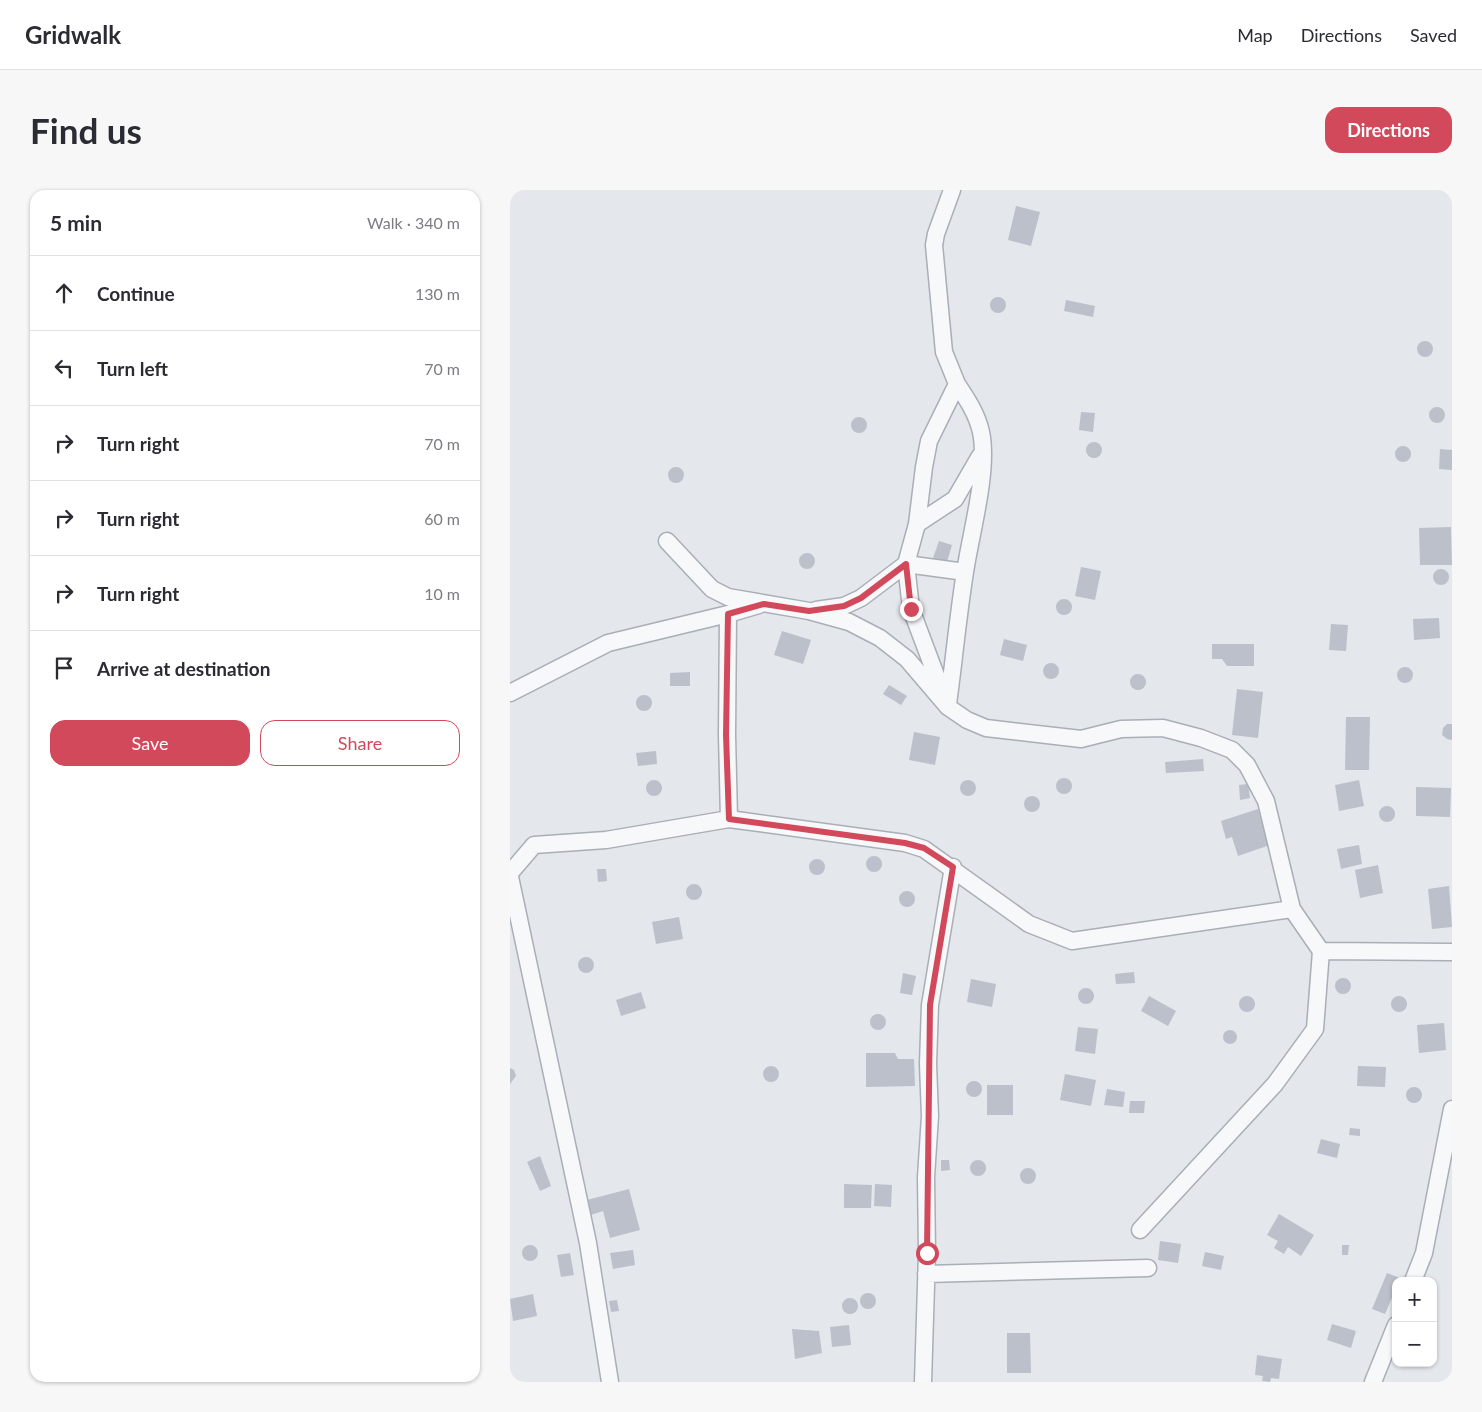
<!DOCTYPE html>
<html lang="en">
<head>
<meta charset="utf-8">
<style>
	body { margin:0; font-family:Lato,sans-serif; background:#f7f7f7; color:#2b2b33 }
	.controls { position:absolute; right:15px; bottom:15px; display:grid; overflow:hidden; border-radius:10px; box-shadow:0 1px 4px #0004 }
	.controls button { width:45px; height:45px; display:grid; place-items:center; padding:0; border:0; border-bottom:1px solid #e1e1e2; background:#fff; color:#2b2b33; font:25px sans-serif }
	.stop { position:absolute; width:15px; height:15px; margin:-11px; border:4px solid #d1495b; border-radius:50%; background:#fff }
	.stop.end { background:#d1495b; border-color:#fff; box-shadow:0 1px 5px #0008 }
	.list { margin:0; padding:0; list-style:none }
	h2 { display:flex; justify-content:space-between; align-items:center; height:65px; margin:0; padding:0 20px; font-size:21px }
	h2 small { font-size:16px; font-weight:400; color:#7c7c81 }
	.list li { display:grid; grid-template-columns:32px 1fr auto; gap:15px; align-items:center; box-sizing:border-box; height:75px; padding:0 20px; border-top:1px solid #e1e1e2 }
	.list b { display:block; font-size:19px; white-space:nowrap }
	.list em { font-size:16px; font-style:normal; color:#7c7c81 }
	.actions { display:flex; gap:10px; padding:15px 20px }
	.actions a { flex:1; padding:11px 0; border:1px solid #d1495b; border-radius:15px; text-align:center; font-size:18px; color:#d1495b }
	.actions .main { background:#d1495b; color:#fff }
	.icon { flex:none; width:28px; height:28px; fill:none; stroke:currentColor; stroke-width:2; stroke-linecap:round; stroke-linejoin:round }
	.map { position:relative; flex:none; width:942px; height:1192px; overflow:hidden; border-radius:15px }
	header { display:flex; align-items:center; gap:30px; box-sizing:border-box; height:70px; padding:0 25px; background:#fff; border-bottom:1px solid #e1e1e2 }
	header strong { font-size:24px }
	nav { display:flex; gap:28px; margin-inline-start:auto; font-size:18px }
	.intro { display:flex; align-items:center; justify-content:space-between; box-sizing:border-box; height:120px; padding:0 30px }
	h1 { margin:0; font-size:35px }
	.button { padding:12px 22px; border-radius:15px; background:#d1495b; color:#fff; font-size:18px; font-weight:700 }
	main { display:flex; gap:30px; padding:0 30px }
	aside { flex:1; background:#fff; border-radius:15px; box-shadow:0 1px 4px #0004 }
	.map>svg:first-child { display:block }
	.building { fill:#bbc0ca }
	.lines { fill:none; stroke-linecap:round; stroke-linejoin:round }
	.minor-casing { stroke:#a9aeb7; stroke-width:19 }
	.minor { stroke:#f7f8fa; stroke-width:16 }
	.route { stroke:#d1495b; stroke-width:6 }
</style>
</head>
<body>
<header>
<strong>Gridwalk</strong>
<nav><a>Map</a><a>Directions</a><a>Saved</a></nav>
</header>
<div class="intro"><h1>Find us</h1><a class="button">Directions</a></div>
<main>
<aside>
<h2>5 min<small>Walk · 340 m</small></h2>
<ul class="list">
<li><svg class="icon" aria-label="ahead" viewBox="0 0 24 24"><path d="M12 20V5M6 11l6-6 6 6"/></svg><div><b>Continue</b></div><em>130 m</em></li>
<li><svg class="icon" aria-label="left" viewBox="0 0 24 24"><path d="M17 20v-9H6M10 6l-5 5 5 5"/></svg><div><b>Turn left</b></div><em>70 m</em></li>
<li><svg class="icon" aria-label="right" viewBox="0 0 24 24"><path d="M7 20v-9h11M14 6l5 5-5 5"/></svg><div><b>Turn right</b></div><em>70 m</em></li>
<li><svg class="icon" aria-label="right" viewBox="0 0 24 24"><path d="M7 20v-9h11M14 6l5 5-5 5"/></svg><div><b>Turn right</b></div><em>60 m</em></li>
<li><svg class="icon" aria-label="right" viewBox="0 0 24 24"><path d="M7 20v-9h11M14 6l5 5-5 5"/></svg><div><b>Turn right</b></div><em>10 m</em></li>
<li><svg class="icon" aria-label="arrive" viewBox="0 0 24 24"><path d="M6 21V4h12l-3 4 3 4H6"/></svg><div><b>Arrive at destination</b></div></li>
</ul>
<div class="actions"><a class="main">Save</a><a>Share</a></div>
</aside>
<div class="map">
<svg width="942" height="1192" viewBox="0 0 942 1192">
	<rect width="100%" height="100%" fill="#e4e7ec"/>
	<path class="building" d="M506,16L530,22L521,56L498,50Z
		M480 115a8 8 0 1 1 16 0a8 8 0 1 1-16 0Z
		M556,110L585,116L583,127L554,121Z
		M907 159a8 8 0 1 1 16 0a8 8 0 1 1-16 0Z
		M919 225a8 8 0 1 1 16 0a8 8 0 1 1-16 0Z
		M571,222L585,223L583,242L569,240Z
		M341 235a8 8 0 1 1 16 0a8 8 0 1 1-16 0Z
		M576 260a8 8 0 1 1 16 0a8 8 0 1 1-16 0Z
		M885 264a8 8 0 1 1 16 0a8 8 0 1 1-16 0Z
		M930,259L942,260V280L929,279Z
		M158 285a8 8 0 1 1 16 0a8 8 0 1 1-16 0Z
		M941,337L942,375H910L909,338Z
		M429,351L442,355L437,372L423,368Z
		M289 371a8 8 0 1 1 16 0a8 8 0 1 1-16 0Z
		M571,377L591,381L585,410L565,406Z
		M923 387a8 8 0 1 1 16 0a8 8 0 1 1-16 0Z
		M546 417a8 8 0 1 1 16 0a8 8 0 1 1-16 0Z
		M929,428L930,448L904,450L903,429Z
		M821,434L838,435L836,461L819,460Z
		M272,441L301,450L293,474L264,465Z
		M494,449L517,455L513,471L490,465Z
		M702,454H744V476H717L712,469H702Z
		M533 481a8 8 0 1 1 16 0a8 8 0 1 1-16 0Z
		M887 485a8 8 0 1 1 16 0a8 8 0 1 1-16 0Z
		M180,482V496H160V483Z
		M620 492a8 8 0 1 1 16 0a8 8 0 1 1-16 0Z
		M379,495L397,506L391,515L373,504Z
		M727,499L753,502L748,548L722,545Z
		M126 513a8 8 0 1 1 16 0a8 8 0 1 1-16 0Z
		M836,527H860L859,580H835Z
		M937,534H942V550L937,549L932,545L933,538Z
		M404,542L430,547L425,575L399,570Z
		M146,561L147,574L128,576L126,563Z
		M693,569L694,581L656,583L655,572Z
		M546 596a8 8 0 1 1 16 0a8 8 0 1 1-16 0Z
		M136 598a8 8 0 1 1 16 0a8 8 0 1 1-16 0Z
		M450 598a8 8 0 1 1 16 0a8 8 0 1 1-16 0Z
		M849,590L854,616L829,621L825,595Z
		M738,594L740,608L730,610L729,595Z
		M906,597L941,598L940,627L906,626Z
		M514 614a8 8 0 1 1 16 0a8 8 0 1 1-16 0Z
		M869 624a8 8 0 1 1 16 0a8 8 0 1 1-16 0Z
		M748,619L760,655L728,666L722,647L716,649L711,631Z
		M849,655L852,674L831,679L827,659Z
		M356 674a8 8 0 1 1 16 0a8 8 0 1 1-16 0Z
		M299 677a8 8 0 1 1 16 0a8 8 0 1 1-16 0Z
		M868,675L873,703L850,708L845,680Z
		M87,679H96L97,691L88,692Z
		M176 702a8 8 0 1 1 16 0a8 8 0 1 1-16 0Z
		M939,696L942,737L922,739L918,699Z
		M389 709a8 8 0 1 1 16 0a8 8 0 1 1-16 0Z
		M169,727L173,749L146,754L142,732Z
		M68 775a8 8 0 1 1 16 0a8 8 0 1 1-16 0Z
		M624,782L625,793L606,794L605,784Z
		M393,783L406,786L402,805L390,803Z
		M825 796a8 8 0 1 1 16 0a8 8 0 1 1-16 0Z
		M461,789L486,794L482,817L457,812Z
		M568 806a8 8 0 1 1 16 0a8 8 0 1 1-16 0Z
		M131,802L136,818L111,826L106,810Z
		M881 814a8 8 0 1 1 16 0a8 8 0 1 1-16 0Z
		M729 814a8 8 0 1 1 16 0a8 8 0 1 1-16 0Z
		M639,806L666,821L658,836L631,821Z
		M360 832a8 8 0 1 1 16 0a8 8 0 1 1-16 0Z
		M934,833L936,860L909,863L907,835Z
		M568,837L588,839L585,864L565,861Z
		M713 847a7 7 0 1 1 14 0a7 7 0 1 1-14 0Z
		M356,863H385L388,869H404L405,896L356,897Z
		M253 884a8 8 0 1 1 16 0a8 8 0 1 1-16 0Z
		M848,876L876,877L875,897L847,896Z
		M0,878L4,880L6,886L0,894Z
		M555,884L586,890L581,916L550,910Z
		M456 899a8 8 0 1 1 16 0a8 8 0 1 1-16 0Z
		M477,895H503V925H477Z
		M896 905a8 8 0 1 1 16 0a8 8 0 1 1-16 0Z
		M597,899L615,902L613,917L594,915Z
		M620,911H635L634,923H619Z
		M840,938L850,939V946L839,945Z
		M811,949L830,954L827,968L807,963Z
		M30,966L41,996L30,1001L17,972Z
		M460 978a8 8 0 1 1 16 0a8 8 0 1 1-16 0Z
		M431,970H439L440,980L431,981Z
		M510 986a8 8 0 1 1 16 0a8 8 0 1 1-16 0Z
		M334,994L362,995L361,1018H334Z
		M365,994L382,995L381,1017L364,1016Z
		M119,999L130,1040L100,1048L93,1021L81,1025L77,1010Z
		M769,1024L804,1045L791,1066L778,1057L774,1064L764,1058L768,1051L757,1045Z
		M650,1051L671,1054L668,1073L648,1070Z
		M12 1063a8 8 0 1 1 16 0a8 8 0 1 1-16 0Z
		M832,1055H839L838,1065H832Z
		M123,1060L125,1075L103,1079L100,1063Z
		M695,1062L714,1066L711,1080L692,1076Z
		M60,1063L64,1085L51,1087L47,1065Z
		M877,1083L890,1088L886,1091V1098L875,1124L862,1119Z
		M350 1111a8 8 0 1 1 16 0a8 8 0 1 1-16 0Z
		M23,1104L27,1126L3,1131L0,1109Z
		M332 1116a8 8 0 1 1 16 0a8 8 0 1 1-16 0Z
		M107,1110L109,1121L101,1122L99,1111Z
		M822,1134L846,1141L841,1158L817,1150Z
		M339,1135L341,1155L322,1157L320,1137Z
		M282,1139L309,1141L312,1163L285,1169Z
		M497,1143H520L521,1183H497Z
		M747,1165L772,1169L769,1189L761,1188L760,1192L752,1191L753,1186L745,1185Z"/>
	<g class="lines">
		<g class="minor-casing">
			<path id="minor" d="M407,334L445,309L470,266
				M157,351L202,399L218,407L299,421L339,432L370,448L397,469L438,517L457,530L476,538L571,549L611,539L653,538L691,548L722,560L737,575L756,611L782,719L811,761
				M306,420L334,416L351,408L396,374L455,382
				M0,503L98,453L218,424
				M433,504L401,419L396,374L407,334L414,277L419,251L447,194L434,162L424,55L426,44L442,0
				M438,514C444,470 448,426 455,382C461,342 479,280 471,242C467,224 457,209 447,194
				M219,629L217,545L218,424L249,415
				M0,683L24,655L96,650L219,629L395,653L414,659L519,734L562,751L782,719
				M0,687L78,1053L100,1192
				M630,1040L765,894L805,839L811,761L942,762
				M416,1084L638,1078
				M903,1091L914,1063L942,919
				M413,1192L417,1063L416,987L420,926L418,874L420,815L443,677
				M863,1192L886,1135"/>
		</g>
		<use href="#minor" class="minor"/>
	</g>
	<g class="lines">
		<path class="route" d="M401,419L396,374L351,408L334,416L299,421L254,414L218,424L216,545L219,629L395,653L414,658L443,677L420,815L417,1063"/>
	</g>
</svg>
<div class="controls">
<button>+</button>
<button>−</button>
</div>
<div class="stop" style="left:417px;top:1063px"></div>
<div class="stop end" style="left:401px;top:419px"></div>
</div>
</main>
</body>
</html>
